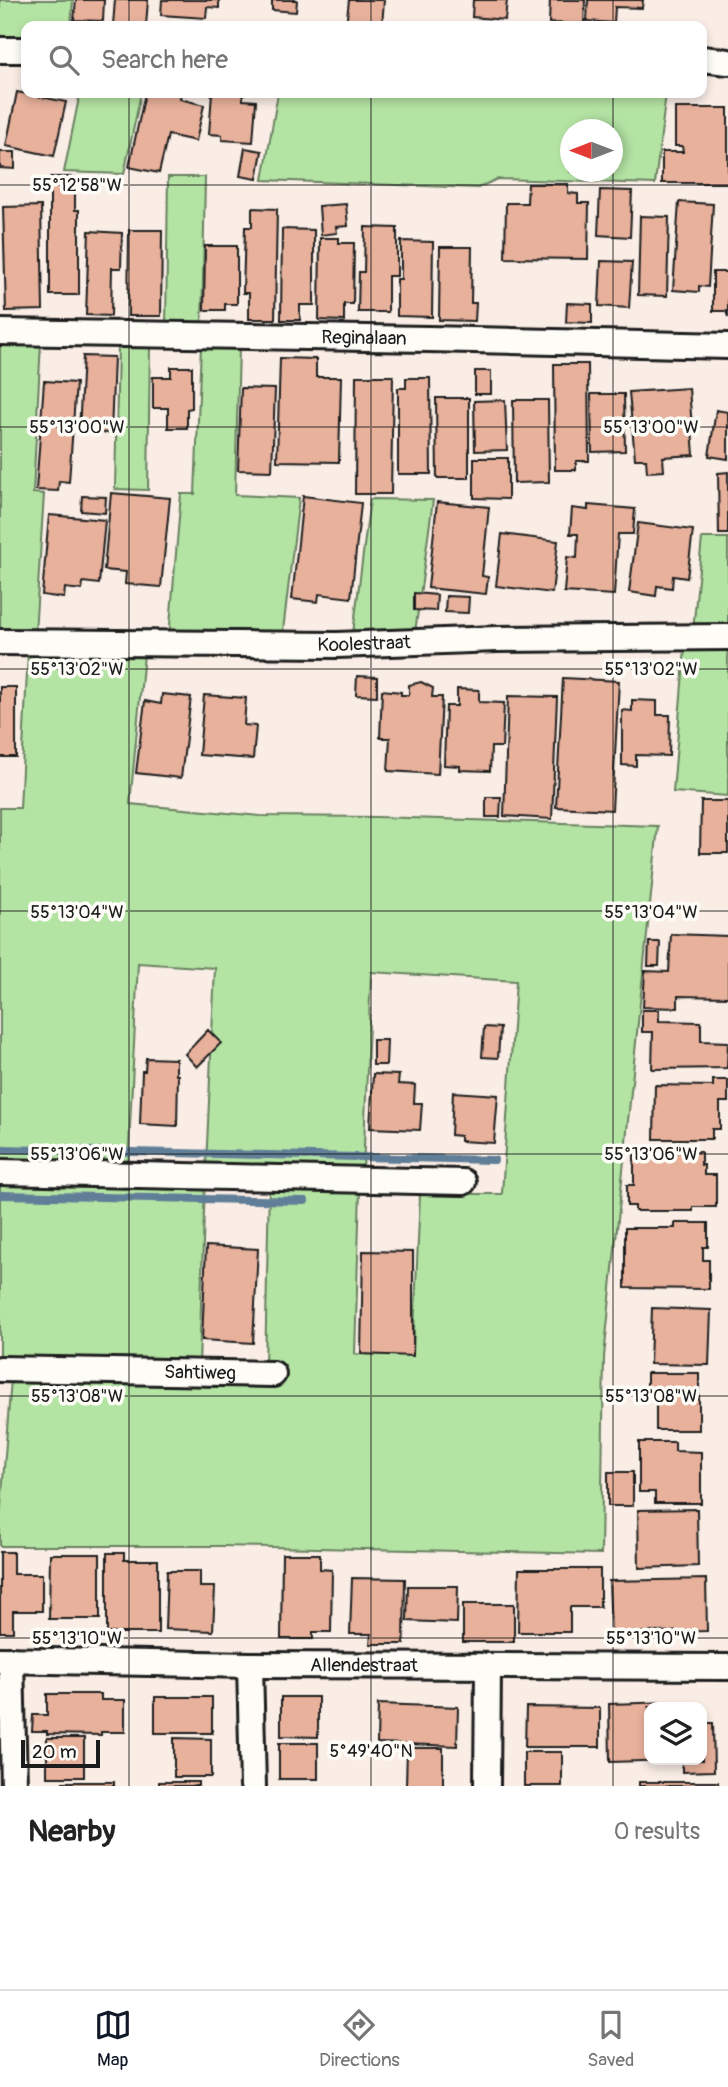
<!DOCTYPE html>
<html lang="en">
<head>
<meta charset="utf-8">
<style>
	body { margin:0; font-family:Pangolin,sans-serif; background:#f2f2f2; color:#222 }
	.controls { position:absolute; right:21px; bottom:21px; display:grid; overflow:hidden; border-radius:14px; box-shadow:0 4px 10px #0003 }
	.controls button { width:63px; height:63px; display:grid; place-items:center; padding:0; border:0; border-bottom:2px solid #e0e0e0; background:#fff; color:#222; font:35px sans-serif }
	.compass { position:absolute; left:560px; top:119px; width:63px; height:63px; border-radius:50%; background:#fff; box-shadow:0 4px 10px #0003; rotate:270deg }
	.scale { position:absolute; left:21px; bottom:18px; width:79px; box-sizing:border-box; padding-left:7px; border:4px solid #1c1c1c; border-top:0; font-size:19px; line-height:24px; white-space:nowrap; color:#1c1c1c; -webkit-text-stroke:5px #fdfcf7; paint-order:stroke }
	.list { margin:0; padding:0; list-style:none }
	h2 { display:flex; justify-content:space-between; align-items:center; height:91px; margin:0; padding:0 28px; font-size:30px }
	h2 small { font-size:23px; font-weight:400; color:#767676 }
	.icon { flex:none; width:38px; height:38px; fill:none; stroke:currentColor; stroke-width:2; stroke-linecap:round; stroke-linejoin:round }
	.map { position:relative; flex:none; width:728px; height:1786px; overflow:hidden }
	.search { position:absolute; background:#fff; box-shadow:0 4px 10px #0003; left:21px; right:21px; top:21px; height:77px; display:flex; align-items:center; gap:18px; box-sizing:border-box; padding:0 24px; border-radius:14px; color:#767676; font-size:26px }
	.sheet { height:203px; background:#fff }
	nav { display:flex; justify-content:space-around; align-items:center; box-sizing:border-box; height:98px; border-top:2px solid #e0e0e0; background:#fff; font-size:19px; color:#767676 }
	nav a { display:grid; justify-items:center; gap:4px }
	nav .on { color:#111827 }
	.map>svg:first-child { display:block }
	.green { fill:#b4e4a4; stroke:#688060; stroke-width:2; fill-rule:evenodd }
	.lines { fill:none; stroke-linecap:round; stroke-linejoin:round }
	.stream { stroke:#607e97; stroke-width:8 }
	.building { fill:#e7b19c; stroke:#1c1c1c; stroke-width:2 }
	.street-casing { stroke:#1c1c1c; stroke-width:30 }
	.street { stroke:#fdfcf7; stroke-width:24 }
	.ticks { fill:none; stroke:#1c1c1c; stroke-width:2; stroke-opacity:0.45 }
	.labels { text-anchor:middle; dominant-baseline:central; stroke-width:7; stroke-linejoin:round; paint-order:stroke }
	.street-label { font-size:19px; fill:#1c1c1c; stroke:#fdfcf7 }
	.ticks-label { font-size:18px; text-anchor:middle; fill:#1c1c1c; stroke:#fdfcf7; stroke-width:7; stroke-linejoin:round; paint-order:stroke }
</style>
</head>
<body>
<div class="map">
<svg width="728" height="1786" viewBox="0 0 728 1786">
	<rect width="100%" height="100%" fill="#f9ede5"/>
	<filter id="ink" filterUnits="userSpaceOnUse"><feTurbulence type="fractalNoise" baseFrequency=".0143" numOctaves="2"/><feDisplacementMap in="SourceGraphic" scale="14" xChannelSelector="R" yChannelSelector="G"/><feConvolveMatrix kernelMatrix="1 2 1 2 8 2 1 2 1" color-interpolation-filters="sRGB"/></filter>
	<g filter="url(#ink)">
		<path class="green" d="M0,0H73L71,26H26V39H0Z
			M80,93H141L124,174L64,172Z
			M278,93H666L655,184L497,179L478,188L263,180ZM570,130H612V172H570Z
			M168,177H205L202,328L166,327Z
			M0,341L41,342L33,493L44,494L35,633L0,632Z
			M118,345L150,346L148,490L115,489Z
			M201,346L239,347L235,495L299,498L282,639L169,637L181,494H195Z
			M370,499L433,500L415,633H353Z
			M702,538H728V630L693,631Z
			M728,647V796L673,792L685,648Z
			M28,653L144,654L130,804L260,816L377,817L658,826L604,1357L601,1554L222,1546H0V1519L11,1379L265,1367L269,1186L360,1190L355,1354L413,1355L420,1194H502L516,981L371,972L363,1171L206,1167L215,968L138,963L128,1166L0,1165V808H20Z
			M0,1178L205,1181L199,1366L0,1362Z"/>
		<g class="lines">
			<path class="stream" d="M0,1149L494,1160
				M0,1195L305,1201"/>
		</g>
		<path class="building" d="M76,0H104L103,21L74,20Z
			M115,0H148L146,26L113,25Z
			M162,0H219V8L207,7L206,18L161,15Z
			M272,0H297L296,12L272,10Z
			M349,0H384L382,26H346Z
			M473,0H507L505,20L472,17Z
			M550,0H585L584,24L549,23Z
			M588,0H643L642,8L615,7L614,23L587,21Z
			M17,92L66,102L54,156L6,146Z
			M145,93H181L180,99L204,105L196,141L168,135L159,173L129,167Z
			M212,93H243V100L256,101L253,142L222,140V135L209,134Z
			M675,108H728V183H662V152H683L682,146H675Z
			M245,148L262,151L257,179L240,176Z
			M0,152H15V169L0,168Z
			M50,177H75V210H79V295H50Z
			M528,184H568V193L578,194V203H589L588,259L505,258L506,203H527Z
			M600,190L632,191L630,237L598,235Z
			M679,202L713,204L708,287L699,286V292L673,290Z
			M346,204L348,226L336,227L337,233L321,235L319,206Z
			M41,206L43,310L6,311L3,207Z
			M252,208L277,209L275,319H249V293H243L245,227H252Z
			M640,216L669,217L667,296L638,295Z
			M365,227L397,228V276H388V312H358L359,272H364Z
			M282,229L314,230V305H300V320H281Z
			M129,230H162L161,316H128Z
			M89,231L122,233L121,268H112L111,316L86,315Z
			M320,238H339V243H354L353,304H344V321L319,320Z
			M401,241L433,242L432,317L397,316V279H401Z
			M205,246H237V304H225V310H204Z
			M440,247H472L471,303H476L475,321L439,320Z
			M601,261L632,262L629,308L599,306Z
			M713,272H728V317L726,311H713Z
			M567,303L592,304V323L566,322Z
			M83,356L114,357L111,433L79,432Z
			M280,358L316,359V377H341L339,462L277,461Z
			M554,364H588L589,461H576V470H555Z
			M171,367H192V408L187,409V428H168V408H153V377H171Z
			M475,371H491V394H475Z
			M356,376H393L391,494H355Z
			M406,378H430L431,474H398V388H406Z
			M44,381L76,383L69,482L59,481L58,491L36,490Z
			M241,388L275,389L272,471L238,470Z
			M689,388L694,455L663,457L664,471L647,472L646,459H635L629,392Z
			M591,394H624L625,451L592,452Z
			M436,398H469V478H437Z
			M505,400L507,450L475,451L474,401Z
			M513,400H548L549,482L514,483Z
			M716,410L728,412V459L709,456Z
			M474,458H508V499L474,498Z
			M728,472V534H719L718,473Z
			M111,493L170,498L161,587L125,584L126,572L104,570Z
			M82,496L106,497L105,513L81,511Z
			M303,496L361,503L351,598L319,594L318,602L292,599Z
			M437,502L489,507L482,576L488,577L486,594L428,588Z
			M588,505L635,509L633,534H618L614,595L564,592L567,557L577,558L578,534H570L572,508L588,510Z
			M49,515L105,520L99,584L83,582L82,590L65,588L64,598L42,595Z
			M638,523L693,530L687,578L673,576L672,588L657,586L656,596L629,592Z
			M502,534L558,541L552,593L496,586Z
			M414,593L437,595L436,611L414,610Z
			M446,596L469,597L468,613L445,612Z
			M357,676L377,677V696L356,695Z
			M563,678L619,681L612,810L556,807Z
			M421,682L433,688L432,697H442L438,774L388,771L390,738H380L382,690L401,692V695H409V685Z
			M0,687H16V757H0Z
			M457,689L479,690V702L504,703L502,747H491L490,771L460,770V766L444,765L446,706H457Z
			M162,694L191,697L181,778L136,773L145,701L161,704Z
			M204,695L246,698L244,725L256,726L253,759L199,755Z
			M508,696L557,697L552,819L504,816Z
			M632,700L657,701V715H670L669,756L636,755V766L622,765V710L632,711Z
			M486,797H501L500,817H486Z
			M701,801H728V853H700Z
			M671,934L728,936V997L678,996V1008L643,1007L645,971L669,972Z
			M649,942H660L659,966H648Z
			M642,1010H659V1021L701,1022V1041L728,1042L727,1068L652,1069L653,1032H642Z
			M484,1027L500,1028L498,1058L482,1057Z
			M208,1030L221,1043L197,1067L185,1054Z
			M373,1040H387L386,1065H373Z
			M146,1058L176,1059V1075H178L177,1126L140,1124L142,1071H145Z
			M373,1074L399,1075L398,1084L415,1085L414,1103H422L420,1130L370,1128Z
			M713,1080H728V1102H720V1129H712V1139H654L655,1085L713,1086Z
			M453,1092L498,1095L494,1143L460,1141V1136L451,1135Z
			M634,1152H701V1165H704V1175H716V1207H693V1211H635V1206H627V1185H634Z
			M675,1223H708V1247H703V1260H709V1289L625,1288V1228H675Z
			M206,1246L258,1249L253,1343L202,1340Z
			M363,1251L413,1252V1356L361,1354Z
			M652,1308L711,1310L709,1365L650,1364Z
			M647,1373H699V1430H656V1396H647Z
			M639,1442H675V1451L701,1452V1503H655V1492H639Z
			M608,1472H633V1506H608Z
			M697,1509L698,1566L639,1568L638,1510Z
			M0,1552H13V1574H42V1611H13V1632H0Z
			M107,1553H124V1560H158V1633H107Z
			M50,1554H100V1619H49Z
			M282,1554H320V1569L332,1570L331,1632H313V1639H281Z
			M519,1569H600V1607H570V1632H518Z
			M167,1571H200V1587H215L213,1631L165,1629Z
			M352,1578L405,1579L404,1644H370L371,1634H350Z
			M706,1579L707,1631L611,1633L609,1581Z
			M408,1586H458L457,1623L407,1621Z
			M463,1604H514V1642H463Z
			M47,1694H101V1700H125V1732H101V1735L47,1734V1731H32L33,1715H47Z
			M155,1697H212V1733H155Z
			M281,1697H318V1737L281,1736Z
			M672,1702V1707H649V1760H674L610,1762L609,1704Z
			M378,1704L458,1707L457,1746L377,1743Z
			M526,1707L600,1708V1747H525Z
			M702,1723H713L714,1771L682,1772V1760H702Z
			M47,1738H84V1777H47Z
			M174,1738L211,1739V1777H174Z
			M279,1743H318V1779H279Z
			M407,1748H443V1786H406Z
			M524,1752H562V1786H524Z
			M63,1782H114V1786H63Z
			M159,1782H198V1786H159Z
			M639,1782H718V1786H639Z"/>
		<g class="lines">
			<g class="street-casing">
				<g id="street">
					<path d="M0,50H26"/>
					<path d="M702,59L728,62"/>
					<path id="s1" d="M0,332L428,339L728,346"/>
					<path id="s2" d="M0,642L337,645L497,639L728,637"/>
					<path d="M0,1172L463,1182"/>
					<path id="s3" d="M0,1369L273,1374"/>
					<path id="s4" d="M0,1660L250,1665L728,1667"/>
					<path d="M11,1660L14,1786"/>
					<path d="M250,1665L253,1786"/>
					<path d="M487,1786L488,1666"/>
				</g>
			</g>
			<use href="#street" class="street"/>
		</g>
	</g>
	<path class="ticks" d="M129,0V26M371,0V26M613,0V26M129,93V1786M371,93V1786M613,93V1786M0,185H728M0,427H728M0,669H728M0,911H728M0,1154H728M0,1396H728M0,1638H728"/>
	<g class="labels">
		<g class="street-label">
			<text stroke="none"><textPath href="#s1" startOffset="364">Reginalaan</textPath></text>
			<text stroke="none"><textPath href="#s2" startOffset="364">Koolestraat</textPath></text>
			<text stroke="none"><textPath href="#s3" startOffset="200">Sahtiweg</textPath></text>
			<text stroke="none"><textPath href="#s4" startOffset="364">Allendestraat</textPath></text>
		</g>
	</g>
	<g class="ticks-label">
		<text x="77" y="191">55°12'58"W</text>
		<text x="651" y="433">55°13'00"W</text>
		<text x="77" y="433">55°13'00"W</text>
		<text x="651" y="675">55°13'02"W</text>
		<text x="77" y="675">55°13'02"W</text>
		<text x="77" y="918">55°13'04"W</text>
		<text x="651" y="918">55°13'04"W</text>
		<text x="77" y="1160">55°13'06"W</text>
		<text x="651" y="1160">55°13'06"W</text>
		<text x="77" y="1402">55°13'08"W</text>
		<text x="651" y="1402">55°13'08"W</text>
		<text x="77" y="1644">55°13'10"W</text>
		<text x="651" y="1644">55°13'10"W</text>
		<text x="371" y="1757">5°49'40"N</text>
	</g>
</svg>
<div class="controls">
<button><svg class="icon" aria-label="layers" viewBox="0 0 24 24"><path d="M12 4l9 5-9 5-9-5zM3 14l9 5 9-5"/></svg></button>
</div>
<svg class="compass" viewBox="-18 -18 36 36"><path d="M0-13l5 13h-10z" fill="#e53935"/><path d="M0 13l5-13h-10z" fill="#767676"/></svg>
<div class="scale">20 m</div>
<div class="search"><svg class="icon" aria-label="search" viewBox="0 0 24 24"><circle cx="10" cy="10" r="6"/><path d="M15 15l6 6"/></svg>Search here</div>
</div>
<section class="sheet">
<h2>Nearby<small>0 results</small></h2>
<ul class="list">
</ul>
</section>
<nav>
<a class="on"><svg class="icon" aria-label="map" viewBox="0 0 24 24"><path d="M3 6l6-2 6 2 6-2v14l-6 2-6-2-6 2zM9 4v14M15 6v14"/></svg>Map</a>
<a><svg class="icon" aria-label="directions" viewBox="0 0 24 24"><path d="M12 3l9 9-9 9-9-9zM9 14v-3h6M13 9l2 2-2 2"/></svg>Directions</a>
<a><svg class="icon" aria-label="saved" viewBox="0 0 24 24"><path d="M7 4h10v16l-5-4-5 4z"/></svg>Saved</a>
</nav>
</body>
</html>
